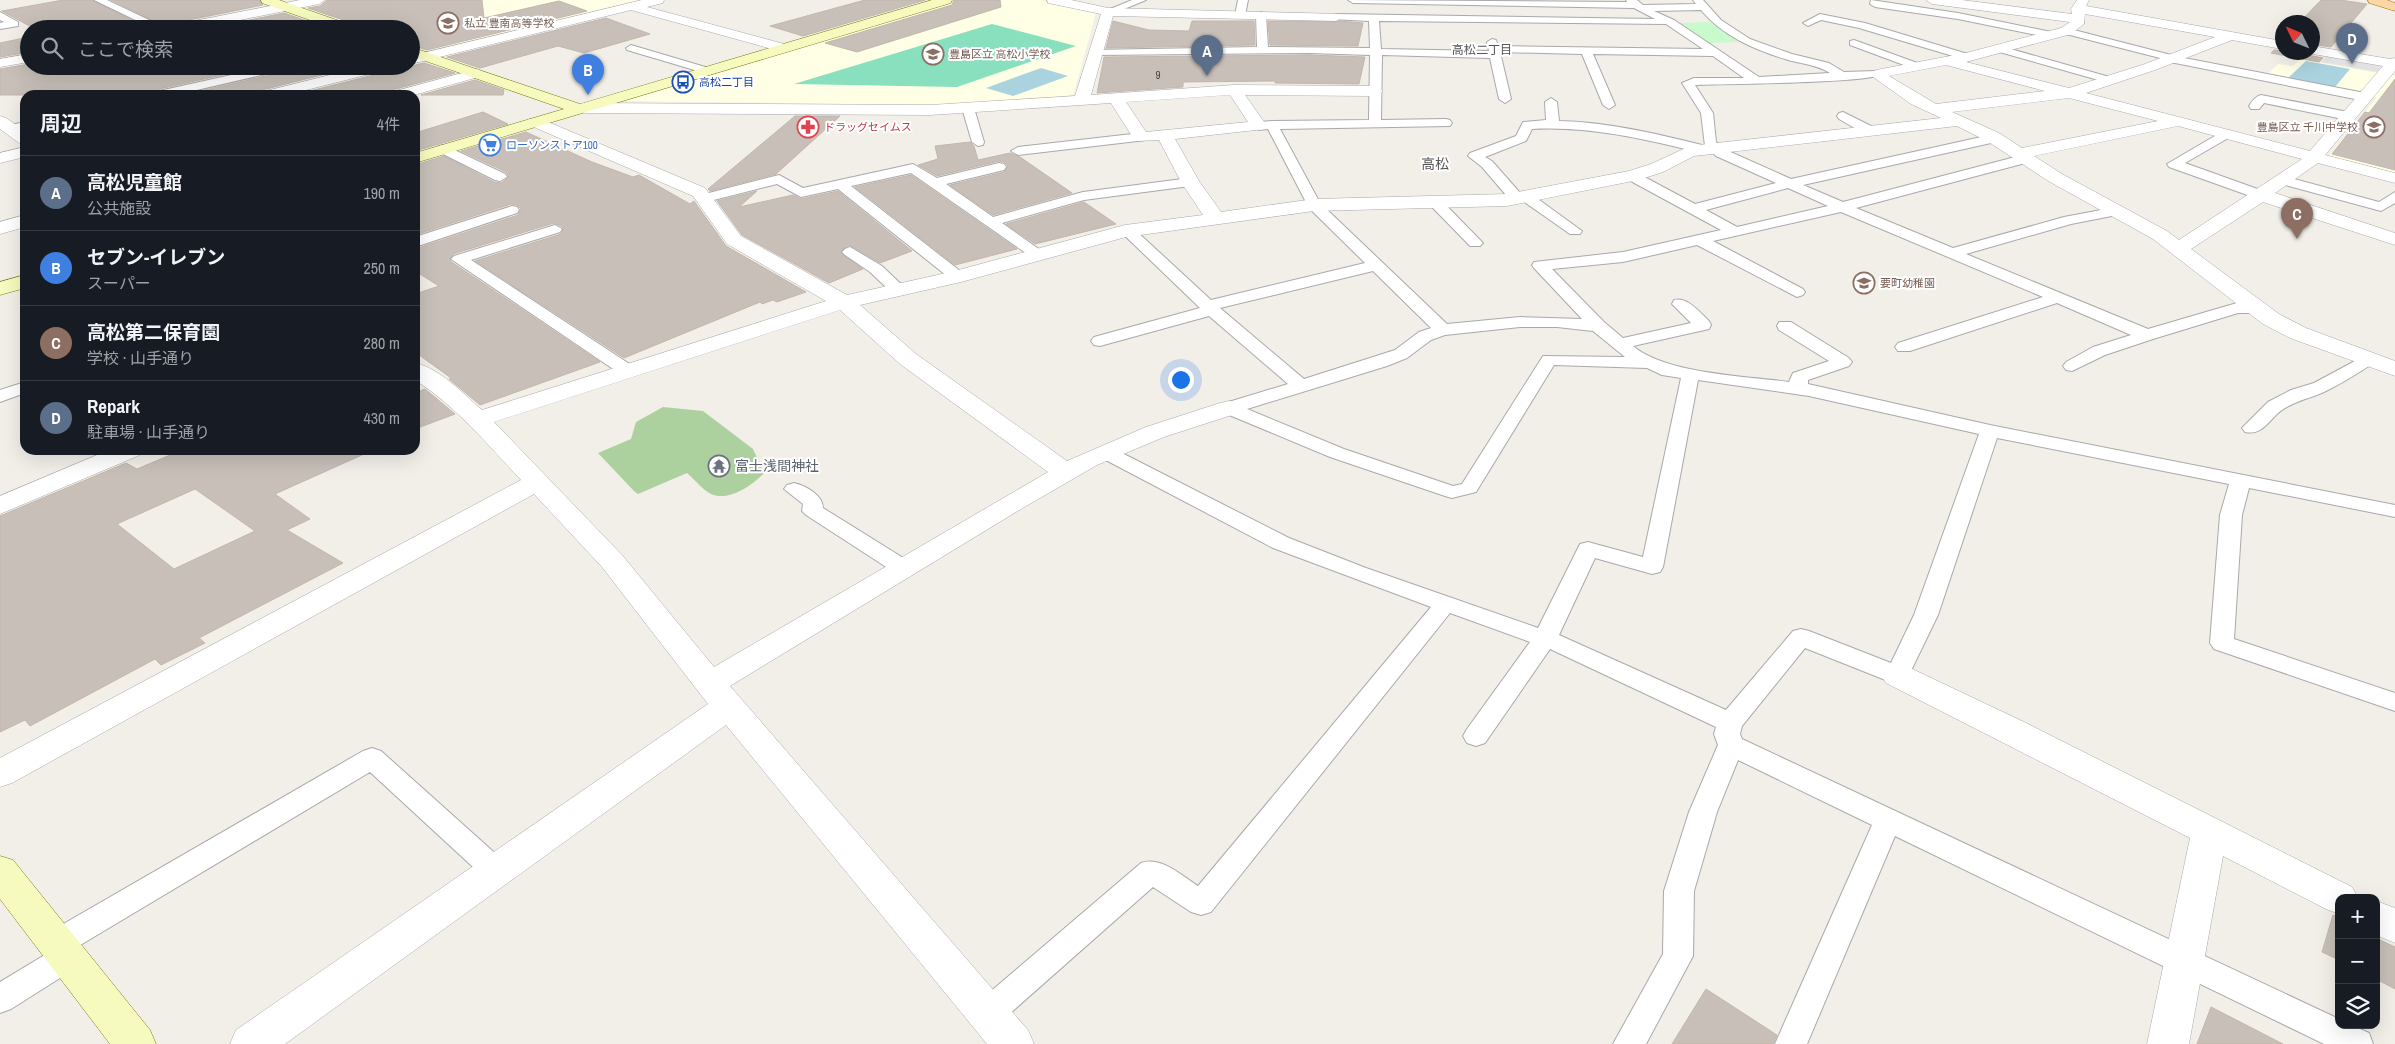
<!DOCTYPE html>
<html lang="ja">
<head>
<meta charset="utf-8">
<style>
	body { margin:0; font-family:"Archivo Narrow","Noto Sans JP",sans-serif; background:#20242c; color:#f1f3f6 }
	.controls { position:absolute; right:15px; bottom:15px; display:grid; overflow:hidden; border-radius:10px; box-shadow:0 5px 20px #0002 }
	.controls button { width:45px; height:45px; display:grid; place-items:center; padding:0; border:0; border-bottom:1px solid #363941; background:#171b24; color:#f1f3f6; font:25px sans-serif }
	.compass { position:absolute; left:2275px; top:15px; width:45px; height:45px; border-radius:50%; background:#171b24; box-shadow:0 5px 20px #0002; rotate:313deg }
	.you { position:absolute; left:1180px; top:379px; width:18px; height:18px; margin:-12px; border:4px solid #fff; border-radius:50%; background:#1a73e8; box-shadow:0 0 0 8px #1a73e833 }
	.badge { display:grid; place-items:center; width:32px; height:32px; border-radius:50%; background:#d40000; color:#fff; font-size:16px; font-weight:700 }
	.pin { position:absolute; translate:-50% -41px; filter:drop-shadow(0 1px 2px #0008) }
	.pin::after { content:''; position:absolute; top:26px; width:18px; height:15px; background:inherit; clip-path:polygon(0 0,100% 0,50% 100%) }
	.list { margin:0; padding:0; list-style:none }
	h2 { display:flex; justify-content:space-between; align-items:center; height:65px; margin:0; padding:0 20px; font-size:21px }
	h2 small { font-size:16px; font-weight:400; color:#9ea1a6 }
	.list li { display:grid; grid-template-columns:32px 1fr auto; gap:15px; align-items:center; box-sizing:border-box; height:75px; padding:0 20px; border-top:1px solid #363941 }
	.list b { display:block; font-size:19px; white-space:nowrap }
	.list p { margin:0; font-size:16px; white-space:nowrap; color:#9ea1a6 }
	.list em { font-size:16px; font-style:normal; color:#9ea1a6 }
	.icon { flex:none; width:28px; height:28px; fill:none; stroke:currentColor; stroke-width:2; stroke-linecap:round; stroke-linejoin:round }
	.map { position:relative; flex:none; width:2395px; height:1044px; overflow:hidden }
	.search { position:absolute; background:#171b24; box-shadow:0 5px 20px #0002; left:20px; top:20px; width:400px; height:55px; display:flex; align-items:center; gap:12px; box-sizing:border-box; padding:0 18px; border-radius:28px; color:#9ea1a6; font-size:19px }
	.panel { position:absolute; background:#171b24; box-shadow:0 5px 20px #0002; left:20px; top:90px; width:400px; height:365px; border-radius:15px }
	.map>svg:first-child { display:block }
	.education { fill:#ffffe5 }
	.forest { fill:#add19e }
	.park { fill:#c8facc }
	.pitch { fill:#88e0be }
	.parking { fill:#e2e2e2 }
	.water { fill:#aad3df }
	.building { fill:#c7bfb8; stroke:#c4b6ab; fill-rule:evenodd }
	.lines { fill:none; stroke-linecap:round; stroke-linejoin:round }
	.lane-casing { stroke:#a9a9a9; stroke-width:2 }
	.street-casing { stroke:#a9a9a9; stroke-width:1 }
	.secondary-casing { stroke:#707d05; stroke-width:1 }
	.primary-casing { stroke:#a06b00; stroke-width:1 }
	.lane { fill:#fff; fill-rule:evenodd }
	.street { fill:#fff; fill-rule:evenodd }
	.secondary { fill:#f7fabf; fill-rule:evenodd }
	.primary { fill:#fcd6a4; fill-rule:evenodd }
	.labels { text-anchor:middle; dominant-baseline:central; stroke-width:4; stroke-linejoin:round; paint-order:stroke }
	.far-education-label { font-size:11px; fill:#785e54; stroke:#fff; text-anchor:start }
	.number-label { font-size:11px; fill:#4b4948 }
	.far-transit-label { font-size:11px; fill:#164399; stroke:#fff; text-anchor:start }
	.far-health-label { font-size:11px; fill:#be3a42; stroke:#fff; text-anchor:start }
	.far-shop-label { font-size:11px; fill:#366cbe; stroke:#fff; text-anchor:start }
	.far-neighbourhood-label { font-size:12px; fill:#555; stroke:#fff }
	.far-quarter-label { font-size:14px; fill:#555; stroke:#fff }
	.worship-label { font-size:14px; fill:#5b616d; stroke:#fff; text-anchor:start }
</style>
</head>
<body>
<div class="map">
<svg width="2395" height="1044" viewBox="0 0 2395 1044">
	<rect width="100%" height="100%" fill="#f2efe9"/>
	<path class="education" d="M371,0H648L427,51L411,46V29H363L331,18L370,9Z
		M960,0H1041L1096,12L1074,94L1065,96L931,105L624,101Z
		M2300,59L2395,76V174L2328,157L2377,97L2267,75L2278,64L2293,66Z"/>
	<path class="forest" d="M663,407L703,411L753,449L764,473C753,485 729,502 711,494C703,490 694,479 687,473L638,494L634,491L598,453L631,439L636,422Z"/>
	<path class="park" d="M1710,22L1738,42L1708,43L1679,23Z"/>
	<path class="pitch" d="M992,24L1076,46L957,87L794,84Z"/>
	<path class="parking" d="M2327,56L2382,65L2377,72L2322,62Z"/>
	<path class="water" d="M2306,61L2350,69L2335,87L2288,78Z
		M1041,68L1068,76L1013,96L986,88Z"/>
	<path class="building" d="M63,0H92L149,29H35L2,11Z
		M111,0H259L263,5L174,23L167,27Z
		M327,0H482L484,18L559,1L587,11L427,50L411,45V29H358L355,24L308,8L320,6Z
		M865,0H925L803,36L770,26Z
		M954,0H1000L1001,7L857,52L825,43L952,5Z
		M2321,0H2340L2367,4L2331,47L2312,44V22H2300Z
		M284,13L329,29H207Z
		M606,18L650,34L584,53L558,46L480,68L447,57Z
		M1113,21L1149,30L1189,31L1192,21H1254L1255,45L1106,48Z
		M1268,21H1339L1363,23L1358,46L1270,45Z
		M29,37V52L0,57V43Z
		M2274,50L2282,51V52H2305L2307,55L2323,58L2319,62L2271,53Z
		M1309,55L1365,57L1359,84L1275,83V81L1183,82V87L1097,93L1104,57Z
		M424,63L455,73L392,90L387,95H294L390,71L394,66H411Z
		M29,64V66H262L159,89L151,95H0V69Z
		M281,66H357L262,90L257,95H183L275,74L283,69Z
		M2395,79V170L2332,154L2365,112L2369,113Z
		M475,80L504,90L503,95H421Z
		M483,112L508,124L415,151V133Z
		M795,116H840L776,174L710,191L708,189Z
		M526,132L592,162L633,177L639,175L690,204L694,201L726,246L806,292L777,302L773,300L762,304L760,302L624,358L475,261L561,234L563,227L554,223L453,254L450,261L600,362L480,405L449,379L451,378L415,352V294L439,286L415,271V249L518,215L521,209L517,205L511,204L415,235V165L444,156L494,182L501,183L509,177L506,172L461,151Z
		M970,142L974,146L978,160L1010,153L1020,157L1072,193L993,215L950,185L1004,172L1008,166L1004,162L999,161L937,176L918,165L938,159L935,146Z
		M911,175L1017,249L955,265L855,187Z
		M757,191L739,207L793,195L801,199L838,191L912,251L880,263L849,245L844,248L841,253L863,269L829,283L742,235L717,201Z
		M1084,202L1116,224L1035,244L1006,224Z
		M425,389L455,414L415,429V393Z
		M182,450H373L275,494L310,519L287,530L343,563L199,638L205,643L161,665L155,659L30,726L25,720L0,732V516L126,463L137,469ZM195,489L255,531L174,569L117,524Z
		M2333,915L2339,918V960L2322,952Z
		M2376,938L2395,947V989L2376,979Z
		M1706,989L1777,1035L1773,1044H1672Z
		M2211,1007L2283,1044H2197Z"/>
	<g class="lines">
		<g class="lane-casing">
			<path id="lane" d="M94,0H107L168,29H154Z
				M1132,0H1146L1112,14L1108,15L1103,12Z
				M1238,0H1248L1245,15L1240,18L1235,15Z
				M1348,0L1627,2L1626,0H1637L1643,5L1696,4L1693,0H1703L1721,20L1750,39L1792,54L1829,63L1844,72L1876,71L1882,74C1873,83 1719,84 1695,85L1713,113L1716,142L1726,150L1791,179L1995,134L2000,135L2001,138L2000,141L1803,185L1843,202L2019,156H2029L2031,159L2029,162L1856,208L1953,248L2064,217L2117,207L2122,208L2124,211L2122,214L2071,224L1966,254L2148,329L2237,303L2262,305L2264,309L2262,313H2238L2153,339L2105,355L2072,371L2066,370L2063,366L2066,362L2093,347L2131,335L2057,303L1910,351H1898L1895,347L1898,343L2043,297L1841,212L1713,241L1803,289L1805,292L1803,295L1797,297L1697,245L1623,262L1552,269L1604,322L1623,338L1691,323L1672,304L1674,300C1688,297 1699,312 1709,321L1711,325L1709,329L1633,346C1666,374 1746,376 1789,382L1793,373L1829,361L1779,330L1777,326L1779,322H1791L1849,358L1852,362L1849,366L1808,380V384L1990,425L2395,505V517L2249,488L2242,515L2234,639L2395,693V711L2214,649L2210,643L2220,515L2229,484L1997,438L1938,615L1906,681L1897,684L1888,681L1805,648L1742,726L1740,734L1742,739L2339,1019V1025H2351L2369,1033L2373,1044H2324L1895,836L1807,1044H1775L1872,825L1738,760L1717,812L1694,891L1693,956L1646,1044H1613L1663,954L1664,891L1689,812L1718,745L1714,734L1716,727L1550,649L1485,743L1476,746L1467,743L1463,736L1467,729L1530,642L1450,613L1211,912L1201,915L1191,912L1153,887L998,1024L987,1028L976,1024L971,1014L976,1004L1141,863C1161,856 1181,875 1198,886L1431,607L1273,548L1100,457L1097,453L1100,449L1107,447L1114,449L1289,538L1366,568L1538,628L1580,544L1588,542L1643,557L1681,378L1662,375L1647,368L1554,365L1476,492L1452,498L1445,496L1330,457L1222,412L1220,408L1222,404L1288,384L1209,316L1100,346L1094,345L1091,341L1094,337L1200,308L1123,234L1121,231L1123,228H1133L1211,300L1365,263L1309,208L1268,129L1259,130L1253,126L1259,122L1272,121L1369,120L1370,55L1309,53L1096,55L1090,52L1092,50L1257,47L1256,15L1261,12L1266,15L1268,47L1370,48L1369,21L1332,19L1331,17L1336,14L1655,19L1634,8L1353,3ZM1701,10C1723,36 1753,49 1785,59C1800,64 1816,64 1830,73L1759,77L1674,20L1654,11ZM1379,21L1666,24L1703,49L1498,46L1496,40L1492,39L1487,42L1489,51L1381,49ZM1500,52L1582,54L1603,105L1609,109L1615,105L1593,54L1713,56L1744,78H1694L1682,83L1701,113L1705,146L1716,156L1776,183L1695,204L1637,173H1627L1625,176L1627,179L1721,230L1623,252L1534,262L1532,265L1534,268L1582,319L1520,317L1447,324L1320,203L1280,129L1450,126L1452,123L1450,120L1446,119L1381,120L1382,55L1490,58L1499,99L1505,103L1511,99ZM1788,188L1828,206L1737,227L1706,210ZM1373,271L1431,328L1419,332L1395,350L1304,379L1220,308ZM1520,327H1557L1593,331L1625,357L1543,356L1462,484L1453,486L1344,449L1247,409L1387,366L1407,358L1431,340L1445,335ZM1698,380L1809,396L1979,434L1914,615L1891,663L1809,631L1801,629L1793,631L1726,710L1559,635L1595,558L1652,574L1660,572L1663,567Z
				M1871,0L1958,13L2051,32L2056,35L2051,38L1958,19L1875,7L1870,4Z
				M0,12L18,22V26L0,29V23L4,22L0,20Z
				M1820,14L1865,23L1971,55L1973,57L1971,59H1963L1859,28L1821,20L1808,26L1803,23Z
				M2066,28L2179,57L2365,93L2371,97L2365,101L2170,62L2164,59L2062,33V29Z
				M1854,40L1920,64L1922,66L1920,68H1912L1850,45V41Z
				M631,45L712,69L714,71L708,74L627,50L626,48Z
				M2000,46L2113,78L2115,80L2109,83L1996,51L1995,49Z
				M272,66L279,67L281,69L275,72L175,95H153L159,91Z
				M2261,95L2348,112L2354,116L2348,120L2264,103L2259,109H2251L2249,106C2252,101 2255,97 2261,95Z
				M1551,98L1557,102L1559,121C1609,122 1657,134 1706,146L1708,149L1701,153C1645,139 1590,126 1532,129L1526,141L1485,157L1492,161L1521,194H1531L1582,231L1580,234H1570L1523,201L1512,202L1482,167L1468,156L1470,153L1516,136L1523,122L1546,120L1545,102Z
				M968,104L974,108L984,142L983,145L978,146L972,142L962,108Z
				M1843,112L1875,128L1876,131L1870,135L1865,134L1839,119L1837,116L1839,113Z
				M25,122V130L10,133L4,129L6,126Z
				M2225,130L2230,131L2231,134L2230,137L2185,163L2263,191L2265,194L2263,197H2253L2169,167L2167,164Z
				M1141,133L1147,137L1146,140L1018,155L1011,151L1018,147Z
				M444,145L505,174L507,177L500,181L495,180L439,152L437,149L439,146Z
				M999,163L1004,164L1006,167L1004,170L946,184L993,217L1083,192L1190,178L1197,182L1190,186L1084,200L1002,223L1043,252L1046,255L1043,258H1033L911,173L851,186L964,274L966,277L964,280H952L838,189L801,197L777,184L706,202L699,198L701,195L779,175L803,188L913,164L937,178Z
				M2283,176L2379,202L2395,192V203L2381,211L2278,183L2276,180L2278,177Z
				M1436,199L1441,200L1480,240L1483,243L1480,246H1470L1431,206L1429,203L1431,200Z
				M512,206L517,207L519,210L517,213L415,247V237Z
				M555,225L562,229L560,232L471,260L634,367L637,371L634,375H622L451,259L454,256Z
				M850,247L882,266L904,287L906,290L904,293H892L870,272L845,255L842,252L845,249Z
				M2368,354L2374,355L2377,359L2374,363C2359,372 2344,382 2328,390C2313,398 2296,400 2282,410C2269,419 2263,436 2245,432L2242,428L2268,402L2291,390L2314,383Z
				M25,382V393L0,402V390Z
				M794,483C806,486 823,495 823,508L913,564L916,569L913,574L905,576L897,574L806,515L802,511L803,504L784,489L787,485Z
				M372,748L381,751L506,863L510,871L506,879L496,883L486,879L370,772L77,947L83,957L79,966L11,1009L0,1013V982L48,953L42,943L46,934L363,751Z"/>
		</g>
		<g class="street-casing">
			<path id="street" d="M300,0H325L319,4L196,29H167L174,25Z
				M642,0H664L663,3L647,7L788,45L790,48L783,52L631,10L411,64V56Z
				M1047,0H1071L1108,8L1341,14L1343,17L1336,21L1113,16L1091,95L1234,85L1375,86L1383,91L1375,96L1245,95L1267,126L1265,129L1175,139L1199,181L1221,212L1314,199L1507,194L1629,171L1651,164L1690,146L1941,118L1911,104L1869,74L1876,70L1966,53L2061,28L2070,22L1932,4L1926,0H1962L2072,14L2071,9L2077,0H2089L2086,6L2282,41V49L2232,40L2155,70L2086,93L2310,151L2383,66L2307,53L2312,52V46L2390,59L2395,58V71L2325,155L2395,173V183L2318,163L2275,193L2395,233V245L2263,202L2191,249L2279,314L2306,328L2395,361V376L2290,338L2263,324L2153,239L2050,182L1987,141L1957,126L1694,156L1663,172L1638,180L1507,206L1314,211L1126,237L961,282L860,305L916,354L1067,461L1146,427L1220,403L1229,401L1238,403L1241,408L1238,413L1164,437L1097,465L1021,509L730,686L1028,1030L1034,1044H987L726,725L285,1044H230L236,1030L708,704L602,567L534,494L12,783L0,787V758L521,480C488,445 456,406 415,380V363C441,369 462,393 482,410L826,301L727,244L693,196L529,125L527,122L529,119H541L705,188L741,236L847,295L951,272L1125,225L1203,215L1181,182L1159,140L1135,141L1111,103L930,115L585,113L579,111L577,108L579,105L585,103L930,105L1075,96L1101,14L1048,3ZM2085,14L2215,37L2145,64L2069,88L1966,62L2071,34L2084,24ZM1946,65L2045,91L1936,104L1889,76ZM1230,95L1248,122L1146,132L1126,102ZM2069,98L2158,121L2022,148L1999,133L1952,112ZM2178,126L2302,159L2179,240L2167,231L2062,174L2034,156ZM840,310L900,364L1048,472L714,667L622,555L494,422Z
				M29,54V62L0,67V59Z
				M366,66H392L390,69L286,95H259L262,92Z
				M477,69L484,73L482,76L414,95H389L392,92Z
				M0,116L6,118L25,131V144L19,143L0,129Z
				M25,147V157L0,163V153Z
				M25,215V227L0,234V222Z
				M109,450H144L140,455L0,514V496Z
				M1897,664L1908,667L2024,722L2352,887L2358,898H2339V914L2326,909L2223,856L2189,1044H2147L2190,838L1886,683L1881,675L1886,667Z
				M2376,901L2395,908V943L2376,935Z"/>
		</g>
		<g class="secondary-casing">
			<path id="secondary" d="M261,0H279L354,26L356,29H335L262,3Z
				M932,0H952L951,3L415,163V153L564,109L411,56V47L580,104Z
				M25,275V288L0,295V282Z
				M0,856L13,860L150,1030L156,1044H110L0,899Z"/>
		</g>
		<g class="primary-casing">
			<path id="primary" d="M2368,0H2387L2395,3V11L2369,3Z"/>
		</g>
		<use href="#lane" class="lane"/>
		<use href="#street" class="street"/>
		<use href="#secondary" class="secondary"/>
		<use href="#primary" class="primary"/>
	</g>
	<defs>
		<g id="school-ring" transform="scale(1.125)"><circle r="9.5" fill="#fff" stroke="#8d6e63" stroke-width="1.5"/><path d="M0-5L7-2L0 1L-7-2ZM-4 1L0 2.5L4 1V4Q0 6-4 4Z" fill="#8d6e63"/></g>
		<g id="bus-ring" transform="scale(1.125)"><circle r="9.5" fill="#fff" stroke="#1a4fb4" stroke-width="1.5"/><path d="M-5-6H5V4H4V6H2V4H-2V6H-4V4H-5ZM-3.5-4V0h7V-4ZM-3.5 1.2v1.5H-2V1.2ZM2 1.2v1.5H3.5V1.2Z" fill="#1a4fb4"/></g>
		<g id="pharmacy-ring" transform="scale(1.125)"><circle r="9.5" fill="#fff" stroke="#e0444e" stroke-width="1.5"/><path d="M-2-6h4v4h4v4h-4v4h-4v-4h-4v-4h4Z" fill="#e0444e"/></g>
		<g id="supermarket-ring" transform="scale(1.125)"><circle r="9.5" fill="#fff" stroke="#3f7fe0" stroke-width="1.5"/><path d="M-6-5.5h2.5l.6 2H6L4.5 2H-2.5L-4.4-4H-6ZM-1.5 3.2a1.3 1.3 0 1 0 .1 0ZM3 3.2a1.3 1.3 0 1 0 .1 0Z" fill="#3f7fe0"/></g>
		<g id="temple-ring" transform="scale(1.125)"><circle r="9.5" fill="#fff" stroke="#6b7280" stroke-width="1.5"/><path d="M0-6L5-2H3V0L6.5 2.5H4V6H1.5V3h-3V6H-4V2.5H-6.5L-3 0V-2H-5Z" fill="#6b7280"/></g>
	</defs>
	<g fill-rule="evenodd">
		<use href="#school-ring" x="448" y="23"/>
		<use href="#school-ring" x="933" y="54"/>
		<use href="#bus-ring" x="683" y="82"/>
		<use href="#pharmacy-ring" x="808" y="127"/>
		<use href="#school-ring" x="2374" y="127"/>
		<use href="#supermarket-ring" x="490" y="145"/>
		<use href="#school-ring" x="1864" y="283"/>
		<use href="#temple-ring" x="719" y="466"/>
	</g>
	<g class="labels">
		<g class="far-education-label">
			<text x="464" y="23">私立 豊南高等学校</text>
			<text x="949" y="54">豊島区立 高松小学校</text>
			<text x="2358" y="127" text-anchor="end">豊島区立 千川中学校</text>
			<text x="1880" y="283">要町幼稚園</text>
		</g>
		<g class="number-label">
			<text x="1158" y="75">9</text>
		</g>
		<g class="far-transit-label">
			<text x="699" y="82">高松二丁目</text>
		</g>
		<g class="far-health-label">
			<text x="824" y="127">ドラッグセイムス</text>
		</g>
		<g class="far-shop-label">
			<text x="506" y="145">ローソンストア100</text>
		</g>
		<g class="far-neighbourhood-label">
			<text x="1482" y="50">高松二丁目</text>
		</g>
		<g class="far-quarter-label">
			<text x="1435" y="164">高松</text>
		</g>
		<g class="worship-label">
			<text x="735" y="466">富士浅間神社</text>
		</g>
	</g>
</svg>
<div class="controls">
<button>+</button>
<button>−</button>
<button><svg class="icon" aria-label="layers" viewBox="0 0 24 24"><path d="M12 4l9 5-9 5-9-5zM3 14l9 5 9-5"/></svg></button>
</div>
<svg class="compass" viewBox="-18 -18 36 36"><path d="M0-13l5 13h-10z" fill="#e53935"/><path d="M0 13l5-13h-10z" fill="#9ea1a6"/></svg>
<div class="you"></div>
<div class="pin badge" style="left:1207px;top:76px;background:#5c6f8a">A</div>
<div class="pin badge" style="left:588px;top:95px;background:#3f7fe0">B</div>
<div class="pin badge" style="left:2297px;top:239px;background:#8d6e63">C</div>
<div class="pin badge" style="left:2352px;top:64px;background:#5c6f8a">D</div>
<div class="search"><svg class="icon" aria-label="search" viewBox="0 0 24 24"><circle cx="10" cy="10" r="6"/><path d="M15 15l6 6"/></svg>ここで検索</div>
<section class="panel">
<h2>周辺<small>4件</small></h2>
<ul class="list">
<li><span class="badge" style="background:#5c6f8a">A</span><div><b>高松児童館</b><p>公共施設</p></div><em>190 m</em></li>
<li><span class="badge" style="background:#3f7fe0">B</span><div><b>セブン-イレブン</b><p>スーパー</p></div><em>250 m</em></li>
<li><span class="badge" style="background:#8d6e63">C</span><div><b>高松第二保育園</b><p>学校 · 山手通り</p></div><em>280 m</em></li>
<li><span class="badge" style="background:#5c6f8a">D</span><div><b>Repark</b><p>駐車場 · 山手通り</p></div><em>430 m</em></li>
</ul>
</section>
</div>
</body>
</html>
